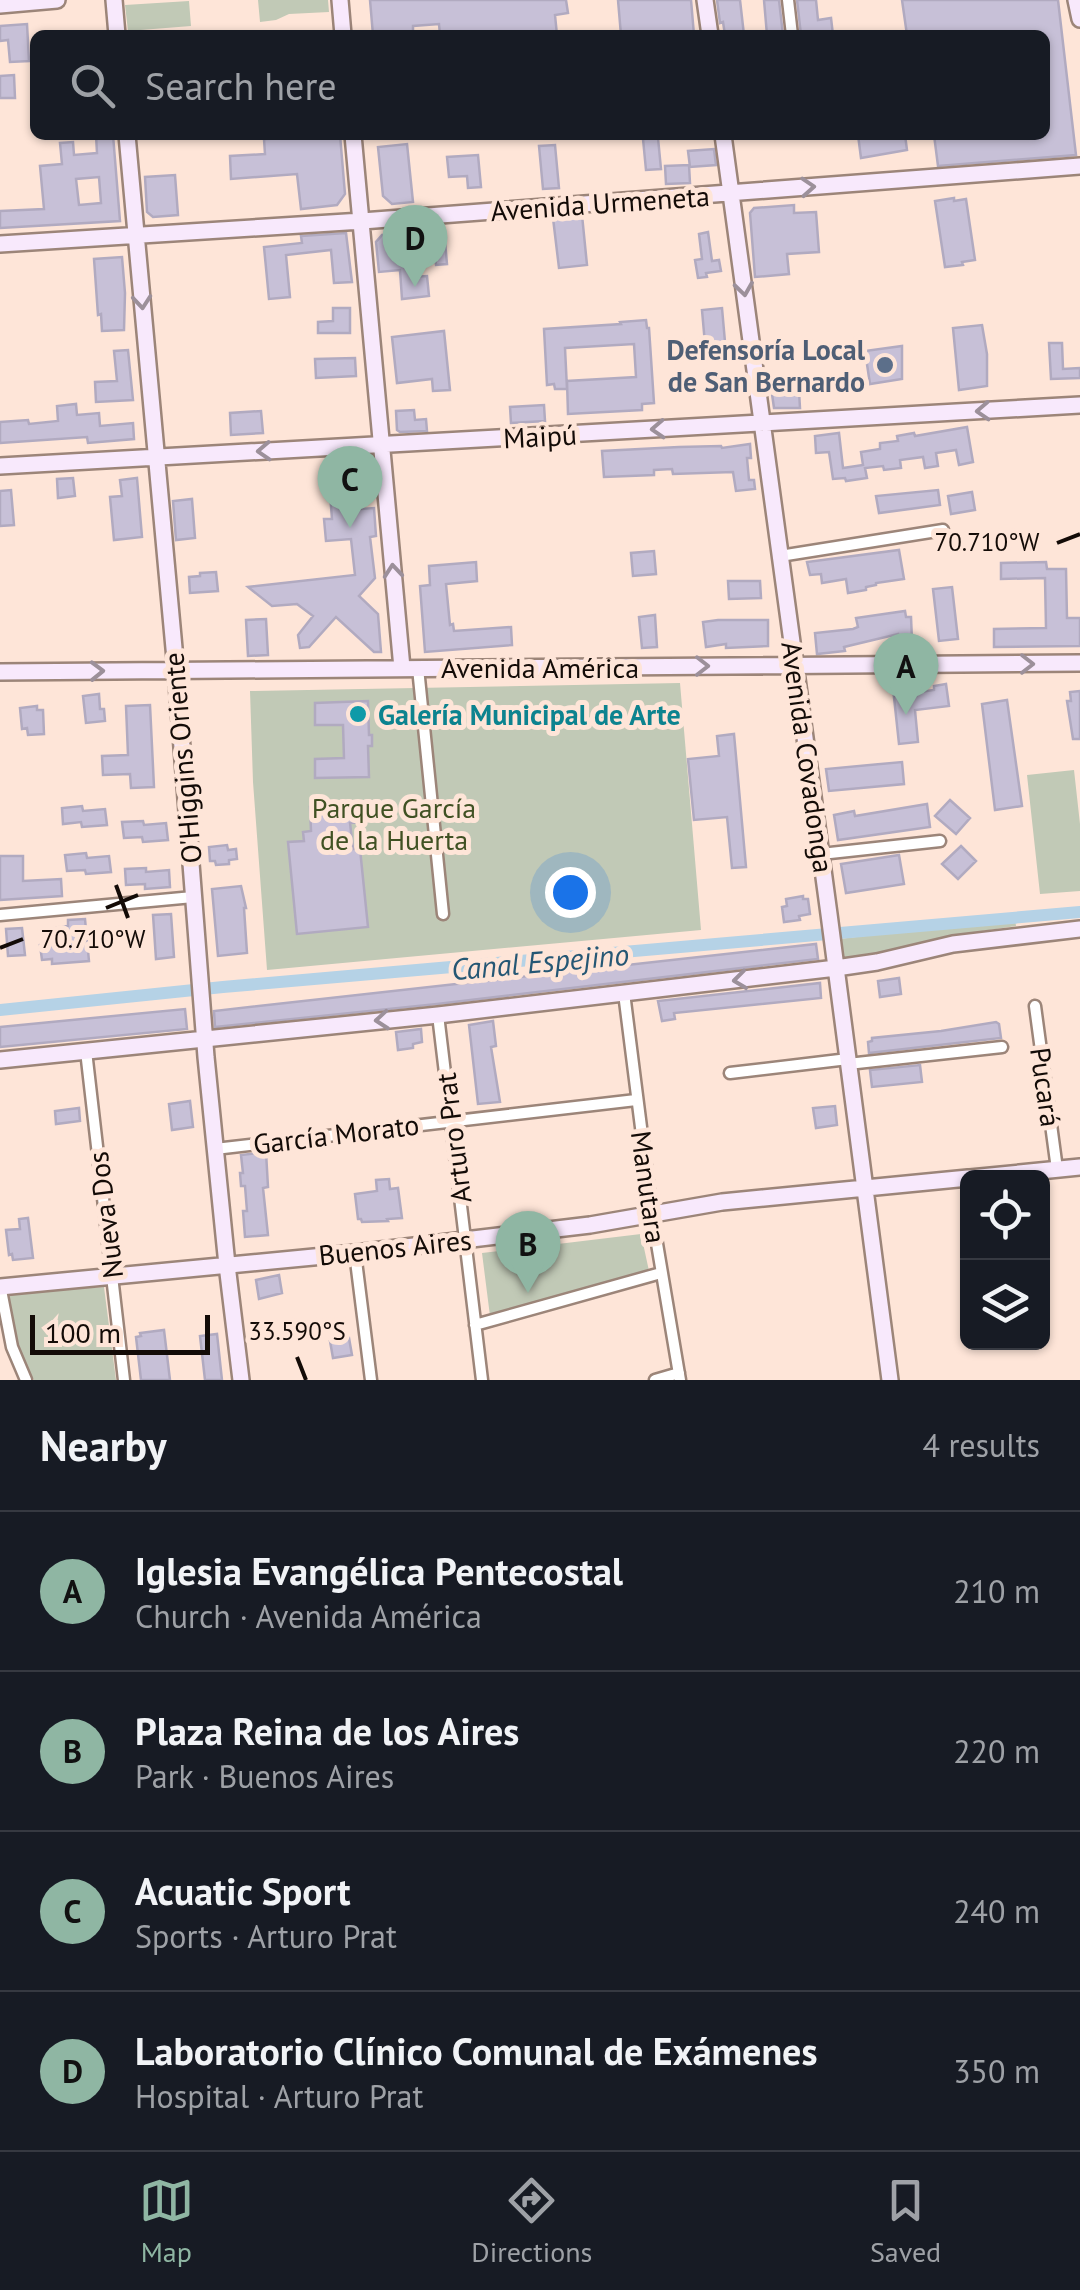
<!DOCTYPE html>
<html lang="en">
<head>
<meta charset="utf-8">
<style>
	body { margin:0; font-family:"PT Sans",sans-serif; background:#20242c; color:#f1f3f6 }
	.controls { position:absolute; right:30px; bottom:30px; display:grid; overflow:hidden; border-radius:15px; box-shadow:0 2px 8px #0004 }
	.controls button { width:90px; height:90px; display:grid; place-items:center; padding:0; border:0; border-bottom:2px solid #363941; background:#171b24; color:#f1f3f6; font:50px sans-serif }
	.scale { position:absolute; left:30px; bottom:25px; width:180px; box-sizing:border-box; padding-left:10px; border:5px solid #130b07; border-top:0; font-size:28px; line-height:35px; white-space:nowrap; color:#130b07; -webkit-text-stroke:8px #fee5d8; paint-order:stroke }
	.you { position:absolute; left:570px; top:892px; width:35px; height:35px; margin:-25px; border:8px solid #fff; border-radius:50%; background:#1a73e8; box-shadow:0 0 0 15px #1a73e833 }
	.badge { display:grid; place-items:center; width:65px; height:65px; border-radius:50%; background:#8fb6a3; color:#111; font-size:32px; font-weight:700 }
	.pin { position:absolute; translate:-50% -82px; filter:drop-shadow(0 2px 5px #0008) }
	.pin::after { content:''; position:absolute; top:52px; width:35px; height:30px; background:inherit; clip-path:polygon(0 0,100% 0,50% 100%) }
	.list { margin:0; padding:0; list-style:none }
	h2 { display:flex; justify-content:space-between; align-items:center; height:130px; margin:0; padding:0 40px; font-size:42px }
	h2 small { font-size:32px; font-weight:400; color:#9ea1a6 }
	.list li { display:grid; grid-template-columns:65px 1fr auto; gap:30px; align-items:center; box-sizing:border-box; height:160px; padding:0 40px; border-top:2px solid #363941 }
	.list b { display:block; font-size:38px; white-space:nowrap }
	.list p { margin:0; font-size:32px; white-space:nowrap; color:#9ea1a6 }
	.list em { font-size:32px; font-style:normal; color:#9ea1a6 }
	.icon { flex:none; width:55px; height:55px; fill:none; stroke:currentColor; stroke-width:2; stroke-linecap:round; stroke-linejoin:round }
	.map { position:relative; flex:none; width:1080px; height:1380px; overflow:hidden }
	.search { position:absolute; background:#171b24; box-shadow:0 2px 8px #0004; left:30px; right:30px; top:30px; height:110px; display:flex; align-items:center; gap:25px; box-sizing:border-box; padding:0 35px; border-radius:15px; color:#9ea1a6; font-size:38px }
	.sheet { height:770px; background:#171b24 }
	nav { display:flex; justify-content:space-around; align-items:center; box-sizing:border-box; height:140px; border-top:2px solid #363941; background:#171b24; font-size:28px; color:#9ea1a6 }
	nav a { display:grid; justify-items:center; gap:5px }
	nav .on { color:#8fb6a3 }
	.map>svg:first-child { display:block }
	.green { fill:#c1c9b6 }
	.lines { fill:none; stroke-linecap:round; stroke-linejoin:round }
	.canal { stroke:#b5d2e6; stroke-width:12 }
	.building { fill:#c7c0d7; stroke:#b1aac0; stroke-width:2.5; fill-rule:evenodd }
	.street-casing { stroke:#9c8579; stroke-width:15 }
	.secondary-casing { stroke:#9c8579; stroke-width:20 }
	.street { stroke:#fff; stroke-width:10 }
	.secondary { stroke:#f8e9fc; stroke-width:15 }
	.oneway { stroke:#9c909a }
	.ticks { fill:none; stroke:#130b07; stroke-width:4 }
	.service-dot { fill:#5c6f8a; stroke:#fee5d8; stroke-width:4 }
	.culture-dot { fill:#0f9aa8; stroke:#fee5d8; stroke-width:4 }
	.labels { text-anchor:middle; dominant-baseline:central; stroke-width:10; stroke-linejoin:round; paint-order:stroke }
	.street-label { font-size:28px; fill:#130b07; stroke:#fee5d8 }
	.service-label { font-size:28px; font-weight:bold; fill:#4e5e75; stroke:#fee5d8; text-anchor:end }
	.culture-label { font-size:28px; font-weight:bold; fill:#0d838f; stroke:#fee5d8; text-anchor:start }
	.park-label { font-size:28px; fill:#405123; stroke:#fee5d8 }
	.water-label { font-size:30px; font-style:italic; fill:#255774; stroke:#fee5d8 }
	.ticks-label { font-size:25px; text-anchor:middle; fill:#130b07; stroke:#fee5d8; stroke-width:10; stroke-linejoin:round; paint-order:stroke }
</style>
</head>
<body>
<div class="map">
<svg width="1080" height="1380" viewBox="0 0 1080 1380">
	<rect width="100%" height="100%" fill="#fee5d8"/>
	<path class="green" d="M258,0H328L329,12L289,14L276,20L260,22Z
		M189,1L191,26L128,31L125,5Z
		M680,683L701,930L267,970L253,782L250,691Z
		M1074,770L1080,824V891L1040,894L1027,775Z
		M1015,919L1016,926L956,935L870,959H847L840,951L839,939Z
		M641,1234L649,1271L490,1316L482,1253Z
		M104,1287L116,1380H34C21,1355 6,1325 9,1297L16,1292Z"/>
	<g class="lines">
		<path class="canal" d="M0,1010L223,987L1080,912"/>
	</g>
	<path class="building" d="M370,0H566L568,13L555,15L557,35H440L439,24L413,26V35H373Z
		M618,0H691L694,35H621Z
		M717,0H740L744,35H725L723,22L720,23Z
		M764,0H779L783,35H767Z
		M797,0H816L818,20L831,18L833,35H801Z
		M902,0H1058L1076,155L938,166L934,135H1045V35H907Z
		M27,24L29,61L10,62L8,40L0,41V26Z
		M14,75L15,98H0V76Z
		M96,135H113L120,221L0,228V211L44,209L40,166L62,164L60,143L73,142L74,155L97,153ZM99,177L101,203L79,205L76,179Z
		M294,135H340L345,194L337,205L301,209L297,174L231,179L230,156L265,154L264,139L294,138Z
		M858,135H905L907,150L861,158Z
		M658,138L661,169L646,170L643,139Z
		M407,144L413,202L392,204L383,196L378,147Z
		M555,145L559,188L543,189L539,146Z
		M714,149L716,165L690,167L688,151Z
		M478,155L481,187L468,188L467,176L449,177L447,157Z
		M689,165L690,183L666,184L665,166Z
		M175,175L178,215L153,217L147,212L145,177Z
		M954,198V201L966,199L975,260L962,262L963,265L945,267L935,201Z
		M794,205V213L816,212L819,252L787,254L789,274L755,277L750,213L754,208Z
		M582,215L587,265L559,268L553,218Z
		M444,230L447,264L436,265L435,255L411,257L412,277L427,276L429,296L402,299L400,270L379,272L376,242L382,235Z
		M708,232L712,261L719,260L721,271L706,273L707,277L698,278L695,260L702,259L699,234Z
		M346,233L352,282L334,283L331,250L286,255L290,297L269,299L264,247L302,243L301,236Z
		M122,257L125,293L124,330L102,331L101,314L98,315L94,259Z
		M333,308H350V333H318V322L333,321Z
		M722,308L725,342L705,344L702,310Z
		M646,320L647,328H649L654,403L642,404V410L568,414L567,381L636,377L634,344L565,348L567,389H555L554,384L547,385L544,329L621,324L620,322Z
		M982,325L987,354V386L959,390L953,328Z
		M444,331L450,390L433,391L432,379L397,383L392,337Z
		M1049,343H1062L1063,369L1080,368V378L1051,379Z
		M902,346V379L870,384L865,351Z
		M128,350L133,400L96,402L95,382L117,381L114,351Z
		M355,358L356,376L316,378L315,359Z
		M787,385L788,392L799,391L800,408H774L771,387Z
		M76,404L77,415L99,413L100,426L133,423L134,439L88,443L87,437L0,443V422L28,420L29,424L58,421L57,406Z
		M544,405L545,421L511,423L510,407Z
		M414,410L415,420L426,419L427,431L400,432L397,430L396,411Z
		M261,411L263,433L231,435L230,413Z
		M967,427L973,462L959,465L956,450L936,453L938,466L925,468L923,457L900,460L901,468L884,470L883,466L865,468L867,478L846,481L845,478L833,479L829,452L816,453L815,436L839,433L843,468L863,465L861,452L880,449V443L898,441L897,436L914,433L915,436Z
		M750,444L751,458H747L749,480H754L755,489L736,491L733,472L673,474L672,469L654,470V475L604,477L602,451L679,447L721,446L722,448Z
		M359,466L362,509L374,508L376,536L370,537L375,578L359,596L378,614L381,652H374L336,617L309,647L300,648L298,635L313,616L297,604L272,606L248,587L355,575L351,539L326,541L324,519H332L328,468Z
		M73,478L75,496L58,498L57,479Z
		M137,478L142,537L114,540L110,497L122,496L120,480Z
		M11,490L14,525L0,526V491Z
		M938,490L940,505L879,513L876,496Z
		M972,492L975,510L951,514L948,496Z
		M192,499L195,538L176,540L173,501Z
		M899,550L904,579L876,583V585L866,587V590L848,593L846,579L822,583L821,574L810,575L807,562Z
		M654,551L656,574L633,576L631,553Z
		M476,562L477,581L446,584L450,625L453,624L454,631L511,627L512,645L425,652L420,586L430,585L429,566Z
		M1046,562L1047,569H1066L1067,618H1080V646L994,647V629L1046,628L1045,578L1001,579V563Z
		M216,572L218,591L190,593L189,577L200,576V573Z
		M728,581H760L761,598L729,599Z
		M952,587L958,639L939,641L933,589Z
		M905,611L906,617H911L912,640L909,642L899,643L898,634L844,647L845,651L817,654L815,633L853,629L858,627L856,618Z
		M655,615L657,647L642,648L639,617Z
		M266,619L268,655L248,656L246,620Z
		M718,620H768V646L726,648V644L706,647L703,622Z
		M946,684L949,706L915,710L918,742L899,744L893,688L913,686V693L934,690V686Z
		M1080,691V739H1073L1067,701H1071L1070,692Z
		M99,694L100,709H104L105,721L86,723L83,696Z
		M1007,700L1022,806L995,810L982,704Z
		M368,701L369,735H372V746H368L369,777L315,778V759L344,758L343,725H315V703Z
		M150,705L154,787L131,788L130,774L103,775L102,756L128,755L126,706Z
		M37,706V710H43L44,734L28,735L27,728L22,729L20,708Z
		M734,734L746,867L732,868L727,817L694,820L688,759L719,756L717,736Z
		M902,762L904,784L829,791L826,769Z
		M950,800L970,818L956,834L935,816Z
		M360,803L362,822L350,823L353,849H360L368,927L297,934L288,842L304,841L303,832L311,831L310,807Z
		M927,804L930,827L838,840L834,815L854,811L855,816Z
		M82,806L83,811L105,809L107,825L82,827L81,822L63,824L62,808Z
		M143,821L144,825L166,823L168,840L143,842L142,837L124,838L122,822Z
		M227,845L228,850L236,849L237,859L229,860V864L216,865L215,861H210L209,847Z
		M961,846L976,861L958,879L942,864Z
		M86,853L87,858L109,856L111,872L86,874L85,870L67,871L65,855Z
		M899,855L904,884L846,893L841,864Z
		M0,856H23V881L61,879L62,896L0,900Z
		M146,868V872L169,870L170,887L145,889V884L126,885L125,869Z
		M241,886L246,908H244L247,953L218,956L212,889Z
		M803,896V899H808L810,914L799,916L800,920L784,922L782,907L787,906L786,899Z
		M171,914L174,957L156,959L153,915Z
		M85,919L89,961L52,964V959L42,960L40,945L45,944L43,929L68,926V920Z
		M22,928L25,955L8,956L6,929Z
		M816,944L818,959L437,1004L215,1027L214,1011Z
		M899,978L901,994L880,997L878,981Z
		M820,983L821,998L674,1013L675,1019L662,1021L658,1001Z
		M185,1009L187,1029L0,1047V1027Z
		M493,1021L496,1046L491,1047L500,1102L478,1104L469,1025Z
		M996,1022L999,1024L1001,1038L869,1053L868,1042L872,1041V1038L941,1031Z
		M421,1029L422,1042L413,1044V1048L398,1050L396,1032Z
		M920,1065L922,1082L872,1087L870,1070Z
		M190,1101L193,1127L172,1130L169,1104Z
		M835,1106L837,1125L816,1128L813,1108Z
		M79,1108L80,1121L56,1124L55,1111Z
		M266,1152L268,1187L263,1188L268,1235L245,1237L243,1211H247L245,1186H241L240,1173H243L241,1155Z
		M389,1179L390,1189L398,1188L402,1218L387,1219L388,1221L362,1222L361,1219H358L355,1194L377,1191L376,1180Z
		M28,1218L33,1258L13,1260L12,1254L9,1255L6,1230L20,1229L19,1219Z
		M279,1275L282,1293L259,1299L256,1280Z
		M164,1330L170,1380H141L136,1337L141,1336L140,1333Z
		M217,1334L222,1380H205L200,1336Z
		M349,1338L352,1355L333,1358L330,1341Z"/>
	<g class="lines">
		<g class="street-casing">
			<path id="street" d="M788,0L792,35
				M780,556L943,530
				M418,668L443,914
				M821,854L940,841
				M0,915L193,897
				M624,993L652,1214L680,1380
				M1035,1006L1057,1169
				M438,1015L482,1380
				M86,1051L124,1380
				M848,1064L1002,1047
				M730,1073L848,1059
				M215,1149L636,1100
				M355,1253L371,1380
				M0,1285L12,1347L26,1380
				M475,1325L661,1273
				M655,1380L679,1373"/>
		</g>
		<g class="secondary-casing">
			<path id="secondary" d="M114,0L117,35
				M340,0L343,35
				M705,0L710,35
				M1076,0L1080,19
				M0,5L57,0
				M127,135L176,670L206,1057L227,1265L241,1380
				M353,135L402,668
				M723,135L829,914L890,1380
				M0,244L362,221L1080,166
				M0,466L1080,405
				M0,672L1080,663
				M0,1060L438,1015L836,968L877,962L953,944L1080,929
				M970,1178L1080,1167
				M0,1287L355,1253L590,1225L722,1202L968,1178"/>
		</g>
		<use href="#street" class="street"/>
		<use href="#secondary" class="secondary"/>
	</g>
	<defs><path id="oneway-chevron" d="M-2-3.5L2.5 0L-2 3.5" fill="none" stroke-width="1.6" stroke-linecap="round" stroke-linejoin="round" transform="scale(2.5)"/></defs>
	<g class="oneway">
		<use href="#oneway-chevron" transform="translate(808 187) rotate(-4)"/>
		<use href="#oneway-chevron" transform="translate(744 289) rotate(82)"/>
		<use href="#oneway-chevron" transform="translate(142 302) rotate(85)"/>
		<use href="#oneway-chevron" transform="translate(983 411) rotate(177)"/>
		<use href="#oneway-chevron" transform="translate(658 429) rotate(177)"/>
		<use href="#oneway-chevron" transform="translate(264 451) rotate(177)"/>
		<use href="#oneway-chevron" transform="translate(393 571) rotate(-95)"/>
		<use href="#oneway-chevron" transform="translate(1027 664)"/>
		<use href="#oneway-chevron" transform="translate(702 666)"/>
		<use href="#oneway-chevron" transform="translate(97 671) rotate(-1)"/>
		<use href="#oneway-chevron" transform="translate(740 980) rotate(173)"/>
		<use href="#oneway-chevron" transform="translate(382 1020) rotate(175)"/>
	</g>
	<path class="ticks" d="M1057,543L1080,534M116,885L128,918M106,908L138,895M0,948L23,939M297,1357L306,1380"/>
	<circle class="service-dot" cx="885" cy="365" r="10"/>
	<circle class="culture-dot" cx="358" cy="714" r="10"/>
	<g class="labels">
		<g class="street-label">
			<text transform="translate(600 203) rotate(-4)">Avenida Urmeneta</text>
			<text transform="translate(540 436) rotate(-3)">Maipú</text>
			<text x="540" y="667">Avenida América</text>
			<text transform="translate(808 757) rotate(82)">Avenida Covadonga</text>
			<text transform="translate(182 758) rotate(-95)">O'Higgins Oriente</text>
			<text transform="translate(1046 1087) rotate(82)">Pucará</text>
			<text transform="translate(336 1134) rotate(-7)">García Morato</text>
			<text transform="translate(453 1138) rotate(-97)">Arturo Prat</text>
			<text transform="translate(649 1187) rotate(82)">Manutara</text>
			<text transform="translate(105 1215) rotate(-97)">Nueva Dos</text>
			<text transform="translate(395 1247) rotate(-6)">Buenos Aires</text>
		</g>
		<g class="service-label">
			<text x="865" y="349">Defensoría Local<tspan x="865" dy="32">de San Bernardo</tspan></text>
		</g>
		<g class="culture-label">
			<text x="378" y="714">Galería Municipal de Arte</text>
		</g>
		<g class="park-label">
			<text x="394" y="807">Parque García<tspan x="394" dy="32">de la Huerta</tspan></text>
		</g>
		<g class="water-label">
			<text transform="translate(540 961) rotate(-5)">Canal Espejino</text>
		</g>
	</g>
	<g class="ticks-label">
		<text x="987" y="551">70.710°W</text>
		<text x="93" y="948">70.710°W</text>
		<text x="297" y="1340">33.590°S</text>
	</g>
</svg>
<div class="controls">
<button><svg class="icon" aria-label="locate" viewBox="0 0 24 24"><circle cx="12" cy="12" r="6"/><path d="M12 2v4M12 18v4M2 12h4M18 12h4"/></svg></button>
<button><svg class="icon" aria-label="layers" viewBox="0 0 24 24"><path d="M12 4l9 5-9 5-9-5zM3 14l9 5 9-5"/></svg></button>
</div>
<div class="scale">100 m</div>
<div class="you"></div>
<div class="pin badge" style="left:906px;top:715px">A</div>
<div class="pin badge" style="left:528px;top:1293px">B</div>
<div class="pin badge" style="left:350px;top:528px">C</div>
<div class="pin badge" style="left:415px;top:287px">D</div>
<div class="search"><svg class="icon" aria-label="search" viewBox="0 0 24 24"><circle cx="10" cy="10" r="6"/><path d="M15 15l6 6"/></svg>Search here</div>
</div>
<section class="sheet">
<h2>Nearby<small>4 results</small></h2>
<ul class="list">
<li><span class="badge">A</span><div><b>Iglesia Evangélica Pentecostal</b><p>Church · Avenida América</p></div><em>210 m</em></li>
<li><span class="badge">B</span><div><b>Plaza Reina de los Aires</b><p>Park · Buenos Aires</p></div><em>220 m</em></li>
<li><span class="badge">C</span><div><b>Acuatic Sport</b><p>Sports · Arturo Prat</p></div><em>240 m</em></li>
<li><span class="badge">D</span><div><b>Laboratorio Clínico Comunal de Exámenes</b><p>Hospital · Arturo Prat</p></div><em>350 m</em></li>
</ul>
</section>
<nav>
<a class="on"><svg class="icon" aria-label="map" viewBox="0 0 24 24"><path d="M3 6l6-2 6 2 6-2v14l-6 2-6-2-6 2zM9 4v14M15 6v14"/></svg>Map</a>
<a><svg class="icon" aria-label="directions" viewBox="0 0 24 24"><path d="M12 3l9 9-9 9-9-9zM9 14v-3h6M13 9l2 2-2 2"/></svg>Directions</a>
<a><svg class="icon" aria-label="saved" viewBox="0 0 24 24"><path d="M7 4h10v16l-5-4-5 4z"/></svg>Saved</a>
</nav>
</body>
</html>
